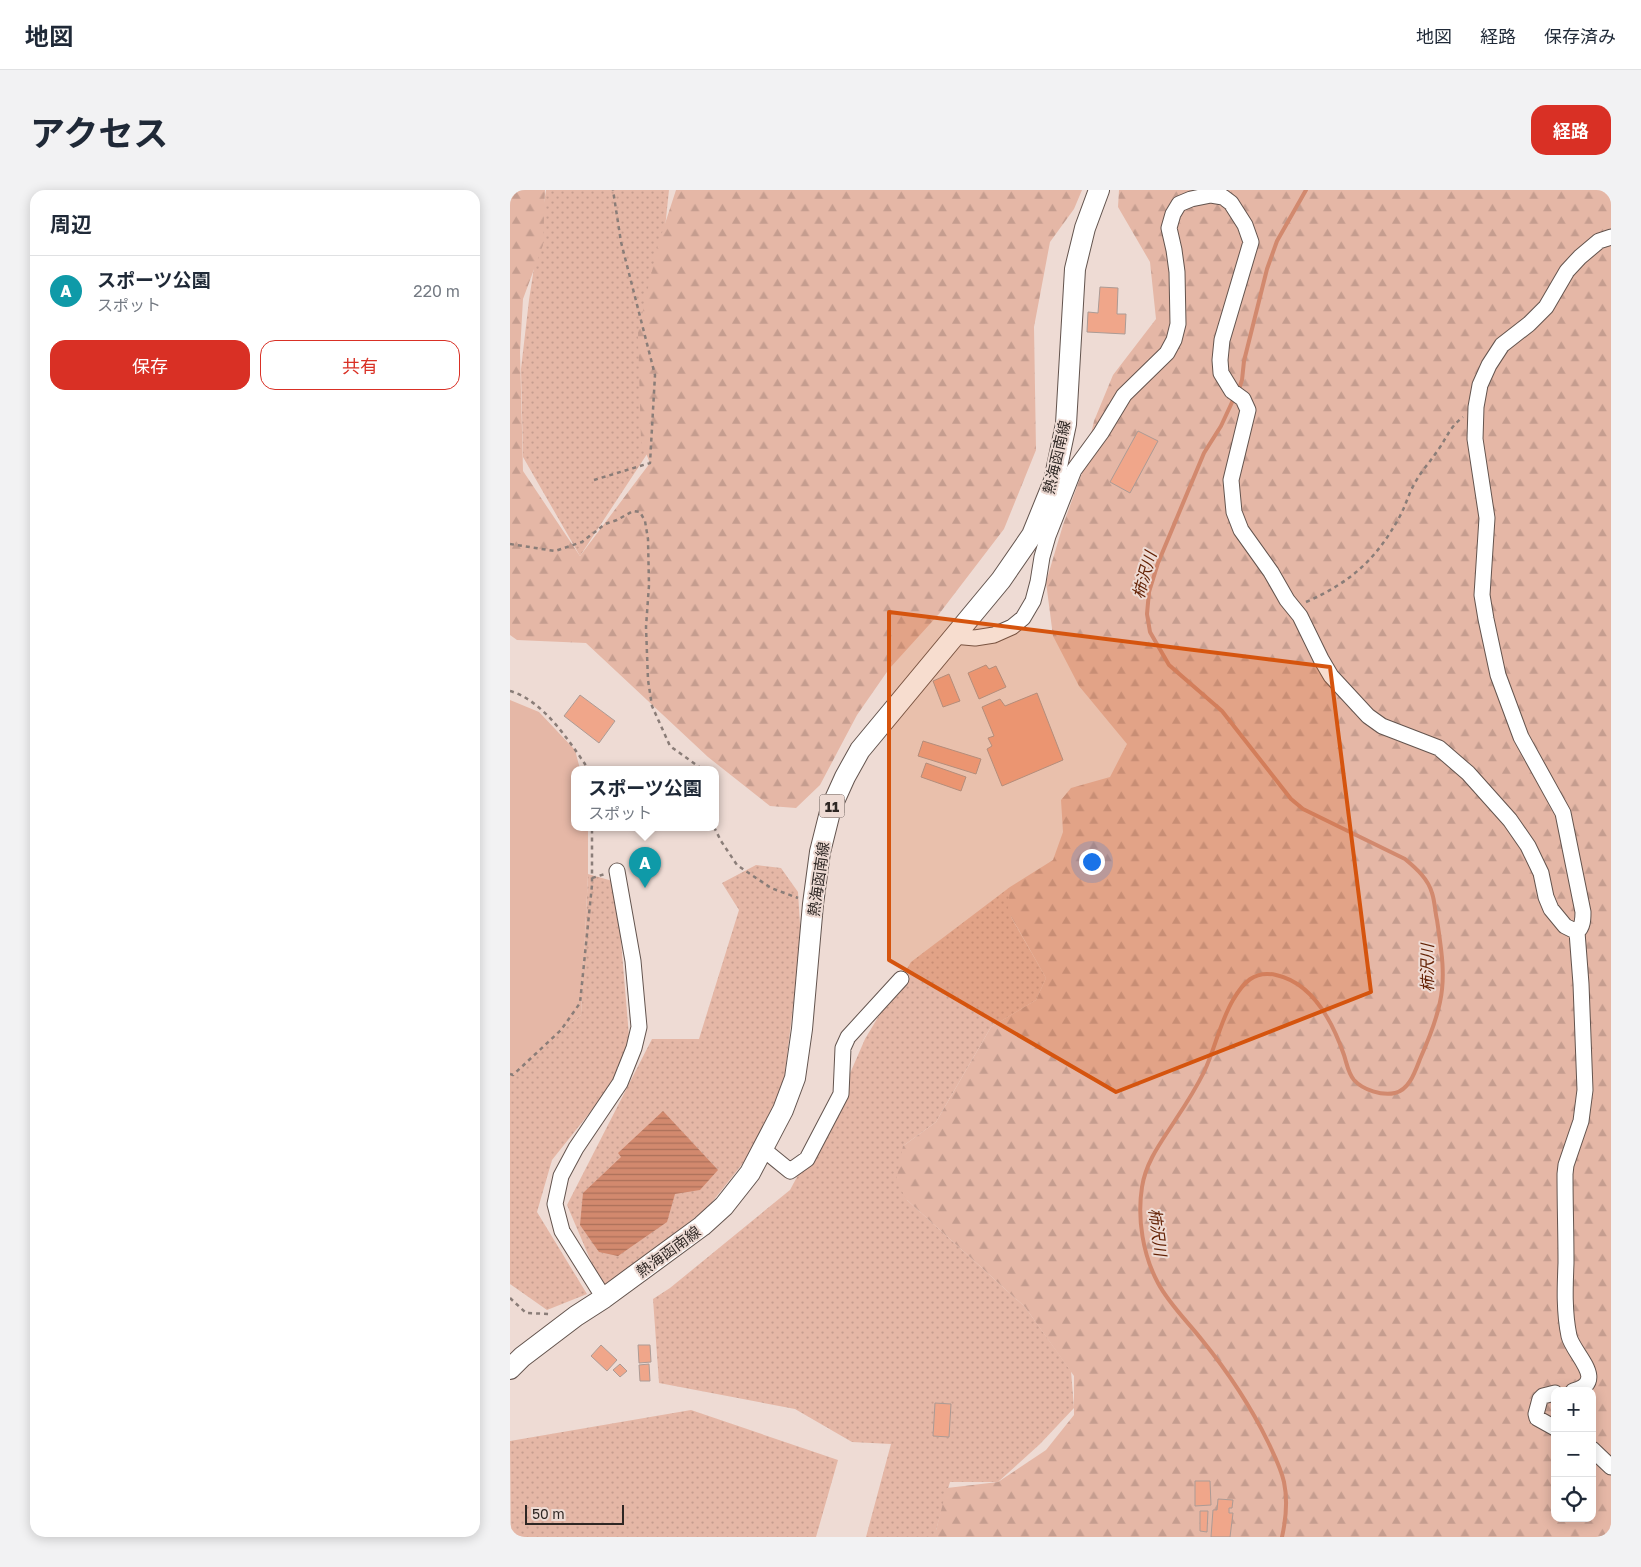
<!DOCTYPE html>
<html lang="ja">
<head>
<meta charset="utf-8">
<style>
	body { margin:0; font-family:"Golos Text","Noto Sans JP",sans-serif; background:#f2f2f3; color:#1f2937 }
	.controls { position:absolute; right:15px; bottom:15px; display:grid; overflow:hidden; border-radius:10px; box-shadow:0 2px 12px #0003 }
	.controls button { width:45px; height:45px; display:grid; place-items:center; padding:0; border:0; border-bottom:1px solid #e0e1e3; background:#fff; color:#1f2937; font:25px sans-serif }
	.scale { position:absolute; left:15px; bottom:12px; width:99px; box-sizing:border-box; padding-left:5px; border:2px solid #2e2724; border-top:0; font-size:14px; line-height:18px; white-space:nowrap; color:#2e2724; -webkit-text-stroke:4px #eedbd4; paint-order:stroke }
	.you { position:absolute; left:581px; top:671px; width:18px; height:18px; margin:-12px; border:4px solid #fff; border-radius:50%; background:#1a73e8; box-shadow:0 0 0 8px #1a73e833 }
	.badge { display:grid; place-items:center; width:32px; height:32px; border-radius:50%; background:#d93025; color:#fff; font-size:16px; font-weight:700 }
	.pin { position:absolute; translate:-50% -41px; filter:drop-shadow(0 1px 2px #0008) }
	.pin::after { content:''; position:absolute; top:26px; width:18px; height:15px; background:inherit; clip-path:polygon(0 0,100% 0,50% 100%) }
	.popup { position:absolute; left:61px; top:576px; width:148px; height:65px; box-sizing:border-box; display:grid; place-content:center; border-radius:10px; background:#fff; filter:drop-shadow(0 1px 4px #0005); font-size:16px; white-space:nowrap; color:#747a83 }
	.popup b { font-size:19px; color:#1f2937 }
	.popup::after { content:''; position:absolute; left:50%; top:100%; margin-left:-10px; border:10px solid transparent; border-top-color:#fff }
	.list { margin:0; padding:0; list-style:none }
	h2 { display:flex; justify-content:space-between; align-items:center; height:65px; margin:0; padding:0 20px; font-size:21px }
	h2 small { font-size:16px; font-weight:400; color:#747a83 }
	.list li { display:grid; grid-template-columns:32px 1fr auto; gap:15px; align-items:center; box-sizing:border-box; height:70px; padding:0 20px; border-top:1px solid #e0e1e3 }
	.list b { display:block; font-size:19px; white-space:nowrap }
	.list p { margin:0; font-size:16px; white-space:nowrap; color:#747a83 }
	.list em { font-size:16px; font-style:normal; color:#747a83 }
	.actions { display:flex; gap:10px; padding:15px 20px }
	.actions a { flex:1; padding:11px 0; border:1px solid #d93025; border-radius:15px; text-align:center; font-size:18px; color:#d93025 }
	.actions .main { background:#d93025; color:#fff }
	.icon { flex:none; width:28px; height:28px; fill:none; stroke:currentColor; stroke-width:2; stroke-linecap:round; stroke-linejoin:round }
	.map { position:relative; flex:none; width:1101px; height:1347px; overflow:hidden; border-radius:15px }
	header { display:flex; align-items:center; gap:30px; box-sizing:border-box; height:70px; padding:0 25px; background:#fff; border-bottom:1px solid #e0e1e3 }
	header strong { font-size:24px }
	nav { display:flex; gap:28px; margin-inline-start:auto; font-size:18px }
	.intro { display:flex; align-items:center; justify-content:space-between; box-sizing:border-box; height:120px; padding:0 30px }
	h1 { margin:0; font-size:35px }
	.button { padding:12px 22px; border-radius:15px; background:#d93025; color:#fff; font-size:18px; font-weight:700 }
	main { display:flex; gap:30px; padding:0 30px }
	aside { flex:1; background:#fff; border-radius:15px; box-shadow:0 2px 12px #0003 }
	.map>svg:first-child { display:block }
	.grass { fill:url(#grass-dots) }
	.forest { fill:url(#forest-firs); fill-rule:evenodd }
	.garden { fill:#e5b7a6 }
	.water { fill:url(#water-rules) }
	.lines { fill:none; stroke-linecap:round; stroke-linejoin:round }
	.stream { stroke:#d2896e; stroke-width:4 }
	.building { fill:#f0a68a; stroke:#ac9b95 }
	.minor-casing { stroke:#63544e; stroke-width:17 }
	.major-casing { stroke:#63544e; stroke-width:22 }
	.path { stroke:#8a7d78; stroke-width:2.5; stroke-dasharray:4 4; stroke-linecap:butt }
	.minor { stroke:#fff; stroke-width:15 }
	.major { stroke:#fff; stroke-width:20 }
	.marked { fill:#d5540e; fill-opacity:0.2; stroke:#d5540e; stroke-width:4; stroke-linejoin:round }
	.labels { text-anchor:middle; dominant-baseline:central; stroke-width:4; stroke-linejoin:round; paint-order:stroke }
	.shield { fill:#eedbd4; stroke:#685d59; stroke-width:1 }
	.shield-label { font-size:14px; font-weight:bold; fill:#2e2724 }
	.street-label { font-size:15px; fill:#2e2724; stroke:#eedbd4 }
	.water-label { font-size:16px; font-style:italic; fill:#632104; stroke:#eedbd4 }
</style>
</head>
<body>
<header>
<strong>地図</strong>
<nav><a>地図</a><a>経路</a><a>保存済み</a></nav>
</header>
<div class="intro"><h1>アクセス</h1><a class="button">経路</a></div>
<main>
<aside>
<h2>周辺<small></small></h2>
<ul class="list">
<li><span class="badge" style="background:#0f9aa8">A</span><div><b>スポーツ公園</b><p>スポット</p></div><em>220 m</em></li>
</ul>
<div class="actions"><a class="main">保存</a><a>共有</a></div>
</aside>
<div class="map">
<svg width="1101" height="1347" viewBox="0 0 1101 1347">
	<defs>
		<pattern id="grass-dots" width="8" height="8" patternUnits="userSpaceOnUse" patternTransform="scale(1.25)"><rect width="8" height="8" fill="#e5b7a6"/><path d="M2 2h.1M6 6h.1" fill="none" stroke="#c59d8f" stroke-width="1.8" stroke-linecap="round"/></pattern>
		<pattern id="forest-firs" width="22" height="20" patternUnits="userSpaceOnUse" patternTransform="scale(1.25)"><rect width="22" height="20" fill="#e5b7a6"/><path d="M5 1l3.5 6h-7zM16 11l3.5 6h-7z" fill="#c59d8f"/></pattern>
		<pattern id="water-rules" width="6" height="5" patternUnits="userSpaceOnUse" patternTransform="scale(1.25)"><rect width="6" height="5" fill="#d2896e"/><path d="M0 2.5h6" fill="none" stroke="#ab705a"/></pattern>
	</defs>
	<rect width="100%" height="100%" fill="#eedbd4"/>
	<path class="grass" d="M36,0H159L141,171V258L70,366L13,267L11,179L19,110Z
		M246,675L271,678L288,702L291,751L273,899L237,968L199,1016L94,1102L57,1015L142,849H189L229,720L212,693Z
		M78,684L106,692L119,846L109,886L42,970L27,1022L77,1104L37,1120L0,1094V884L3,885L51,840L71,825Z
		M500,697L501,727L536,788L526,810L481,837L426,932L393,956L397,1010L515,1117L561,1181L564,1218L530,1254L488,1292H440L426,1340V1347H356L381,1254L342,1252L285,1219L149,1193L143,1109L160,1098L280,1000L328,911L355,849L401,772Z
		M181,1220L328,1270L306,1347H1L0,1251Z"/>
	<path class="forest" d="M0,0H35L33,55L13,109L10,162L13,281L70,366L140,273L131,251L128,142L148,55L166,0H572L564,19L540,52L524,137L526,260L494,339L429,424L379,479L347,525L310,595L286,618L260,616L198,567L76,453L7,450L0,445Z
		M609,0H1101V1347H426V1340L437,1298L488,1292L536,1260L564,1225V1186L515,1117L397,1010L386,991L393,956L426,932L481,837L526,810L536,788L498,721L500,697L543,670L553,642L551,610L561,598L600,587L617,554L569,496L543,446L536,392L553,335L573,280L584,231L603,185L646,129L640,72L608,17ZM1045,1201H1082V1328H1045Z"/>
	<path class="garden" d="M0,510L29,522L65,560L70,579H65V637H78V684L71,825L51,840L3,885L0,884Z"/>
	<path class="water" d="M153,921L208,980L190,1000L165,1004L157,1032L108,1066L89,1062L70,1035L73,1003L111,967L108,963Z"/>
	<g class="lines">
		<path class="stream" d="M728,202L732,190L734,171L757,79L767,51L796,0
			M724,208L711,236L694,263L648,373L639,402L637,424L640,442L659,475L712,521L781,609L793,619L895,669C907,679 918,689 922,703C925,712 925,722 927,730C931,757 936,785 930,812C926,832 918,851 910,869C905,882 899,900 885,903C872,906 853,900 844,890C838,883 837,874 834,865C823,833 803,793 766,785C744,780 733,793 723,810C710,832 705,859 694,882C686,898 676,914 666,929C652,951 636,971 632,997C627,1029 633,1065 648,1093C659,1114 678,1132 692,1150C718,1182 740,1215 758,1252C764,1265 771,1278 774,1292C778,1311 776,1329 772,1347"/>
	</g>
	<path class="building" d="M590,97L608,98L607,124H616L615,144L577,142L578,122L588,123Z
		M628,241L648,251L620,303L600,292Z
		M476,475L479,479L486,476L496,497L469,509L458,483Z
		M439,484L450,511L433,517L423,491Z
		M527,503L553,570L492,596L477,559L482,556L478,548L484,546L472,517L490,509L495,516Z
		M70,505L105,531L89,553L54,526Z
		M413,551L471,569L466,584L408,566Z
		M416,573L456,587L451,601L411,587Z
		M91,1155L107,1170L97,1181L81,1166Z
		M128,1155H140L141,1172L129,1173Z
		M110,1174L117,1181L110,1187L103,1180Z
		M139,1174L140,1191H130L129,1175Z
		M425,1213L441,1214L439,1247L423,1246Z
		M685,1291H700L701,1315L685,1316Z
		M708,1309L723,1310L722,1318H719V1323H723L720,1347H701L703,1320H707Z
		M690,1321H698L697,1342L690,1341Z"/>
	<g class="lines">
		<g class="minor-casing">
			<path id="minor" d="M443,446L465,448L484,445L502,437L513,428L523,411L528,392L532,367L538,346L564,280L591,243L614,205L657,163L664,150L668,134L667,82L664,60L659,38L663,24L669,14L681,9L701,5L713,7L721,13L735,35L741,52L712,150L710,170L711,183L722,201L733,209L738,220L721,290L724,322L731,340L761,382L777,410L790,426L811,469L821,486L858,526L872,536L929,558L958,583L1000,630L1018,656L1031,683L1036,707L1041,719L1055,736L1067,742
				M253,959L280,981L297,969L331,904L333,858L338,847L391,789
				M94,1108L52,1041L45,1014L51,986L66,958L110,893L124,858L129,837L123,771L107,681
				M1063,1201C1099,1192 1063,1164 1059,1146C1054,1122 1055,1097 1056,1073C1056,1043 1055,1014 1055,984L1056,975L1071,931L1075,900L1071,794L1067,742C1073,737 1073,729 1073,722L1053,623L1011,547L988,485L976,429L972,405L977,328L965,249L966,217L970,195L979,175L992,155L1019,134L1036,117L1057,81L1070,67L1089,51L1101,47
				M1045,1203L1033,1206L1030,1209L1026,1224L1027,1228L1045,1238
				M1082,1259L1101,1277"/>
		</g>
		<g class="major-casing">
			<path id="major" d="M0,1179L12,1167L66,1126L94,1108L192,1036L214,1016L240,983L273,920L285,888L292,839L303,714L310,662L321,618L335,587L350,560L491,390L522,345L544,291L556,234L565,79L575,38L589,0"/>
		</g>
		<path class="path" d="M84,290L140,273L145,185L111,52L103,0
			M0,354L45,361L72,352L95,334L107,330L123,321L130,322L135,331L138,349L139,395L136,437L138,490L142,516L160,556L192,579
			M796,412C841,392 866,370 890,326C896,315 899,302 906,291C912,280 921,271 928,260C938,246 939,238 953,227
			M0,501C32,510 57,548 75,574L76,579
			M205,596L207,600L205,606
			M204,637L211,651L227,675L261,698L288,708
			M82,688L95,684
			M0,884L3,885L51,840L70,813L82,695V637
			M0,1108L16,1123L40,1124"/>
		<use href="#minor" class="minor"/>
		<use href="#major" class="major"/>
	</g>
	<path class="marked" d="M379,422L820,477L861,802L606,902L379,770Z"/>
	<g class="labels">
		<rect class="shield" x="309.5" y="604.5" width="25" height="23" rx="4"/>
		<g class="shield-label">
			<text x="322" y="616">11</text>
		</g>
		<g class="street-label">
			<text transform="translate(546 267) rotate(-77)">熱海函南線</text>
			<text transform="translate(308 689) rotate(-82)">熱海函南線</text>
			<text transform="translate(158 1061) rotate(-36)">熱海函南線</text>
		</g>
		<g class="water-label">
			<text transform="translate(634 385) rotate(-74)">柿沢川</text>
			<text transform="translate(917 778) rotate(-90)">柿沢川</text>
			<text transform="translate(648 1042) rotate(83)">柿沢川</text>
		</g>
	</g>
</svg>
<div class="controls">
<button>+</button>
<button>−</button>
<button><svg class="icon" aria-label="locate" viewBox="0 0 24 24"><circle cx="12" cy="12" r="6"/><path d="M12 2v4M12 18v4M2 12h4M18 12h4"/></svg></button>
</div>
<div class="scale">50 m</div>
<div class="you"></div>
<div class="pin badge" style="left:135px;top:698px;background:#0f9aa8">A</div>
<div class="popup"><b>スポーツ公園</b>スポット</div>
</div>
</main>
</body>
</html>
